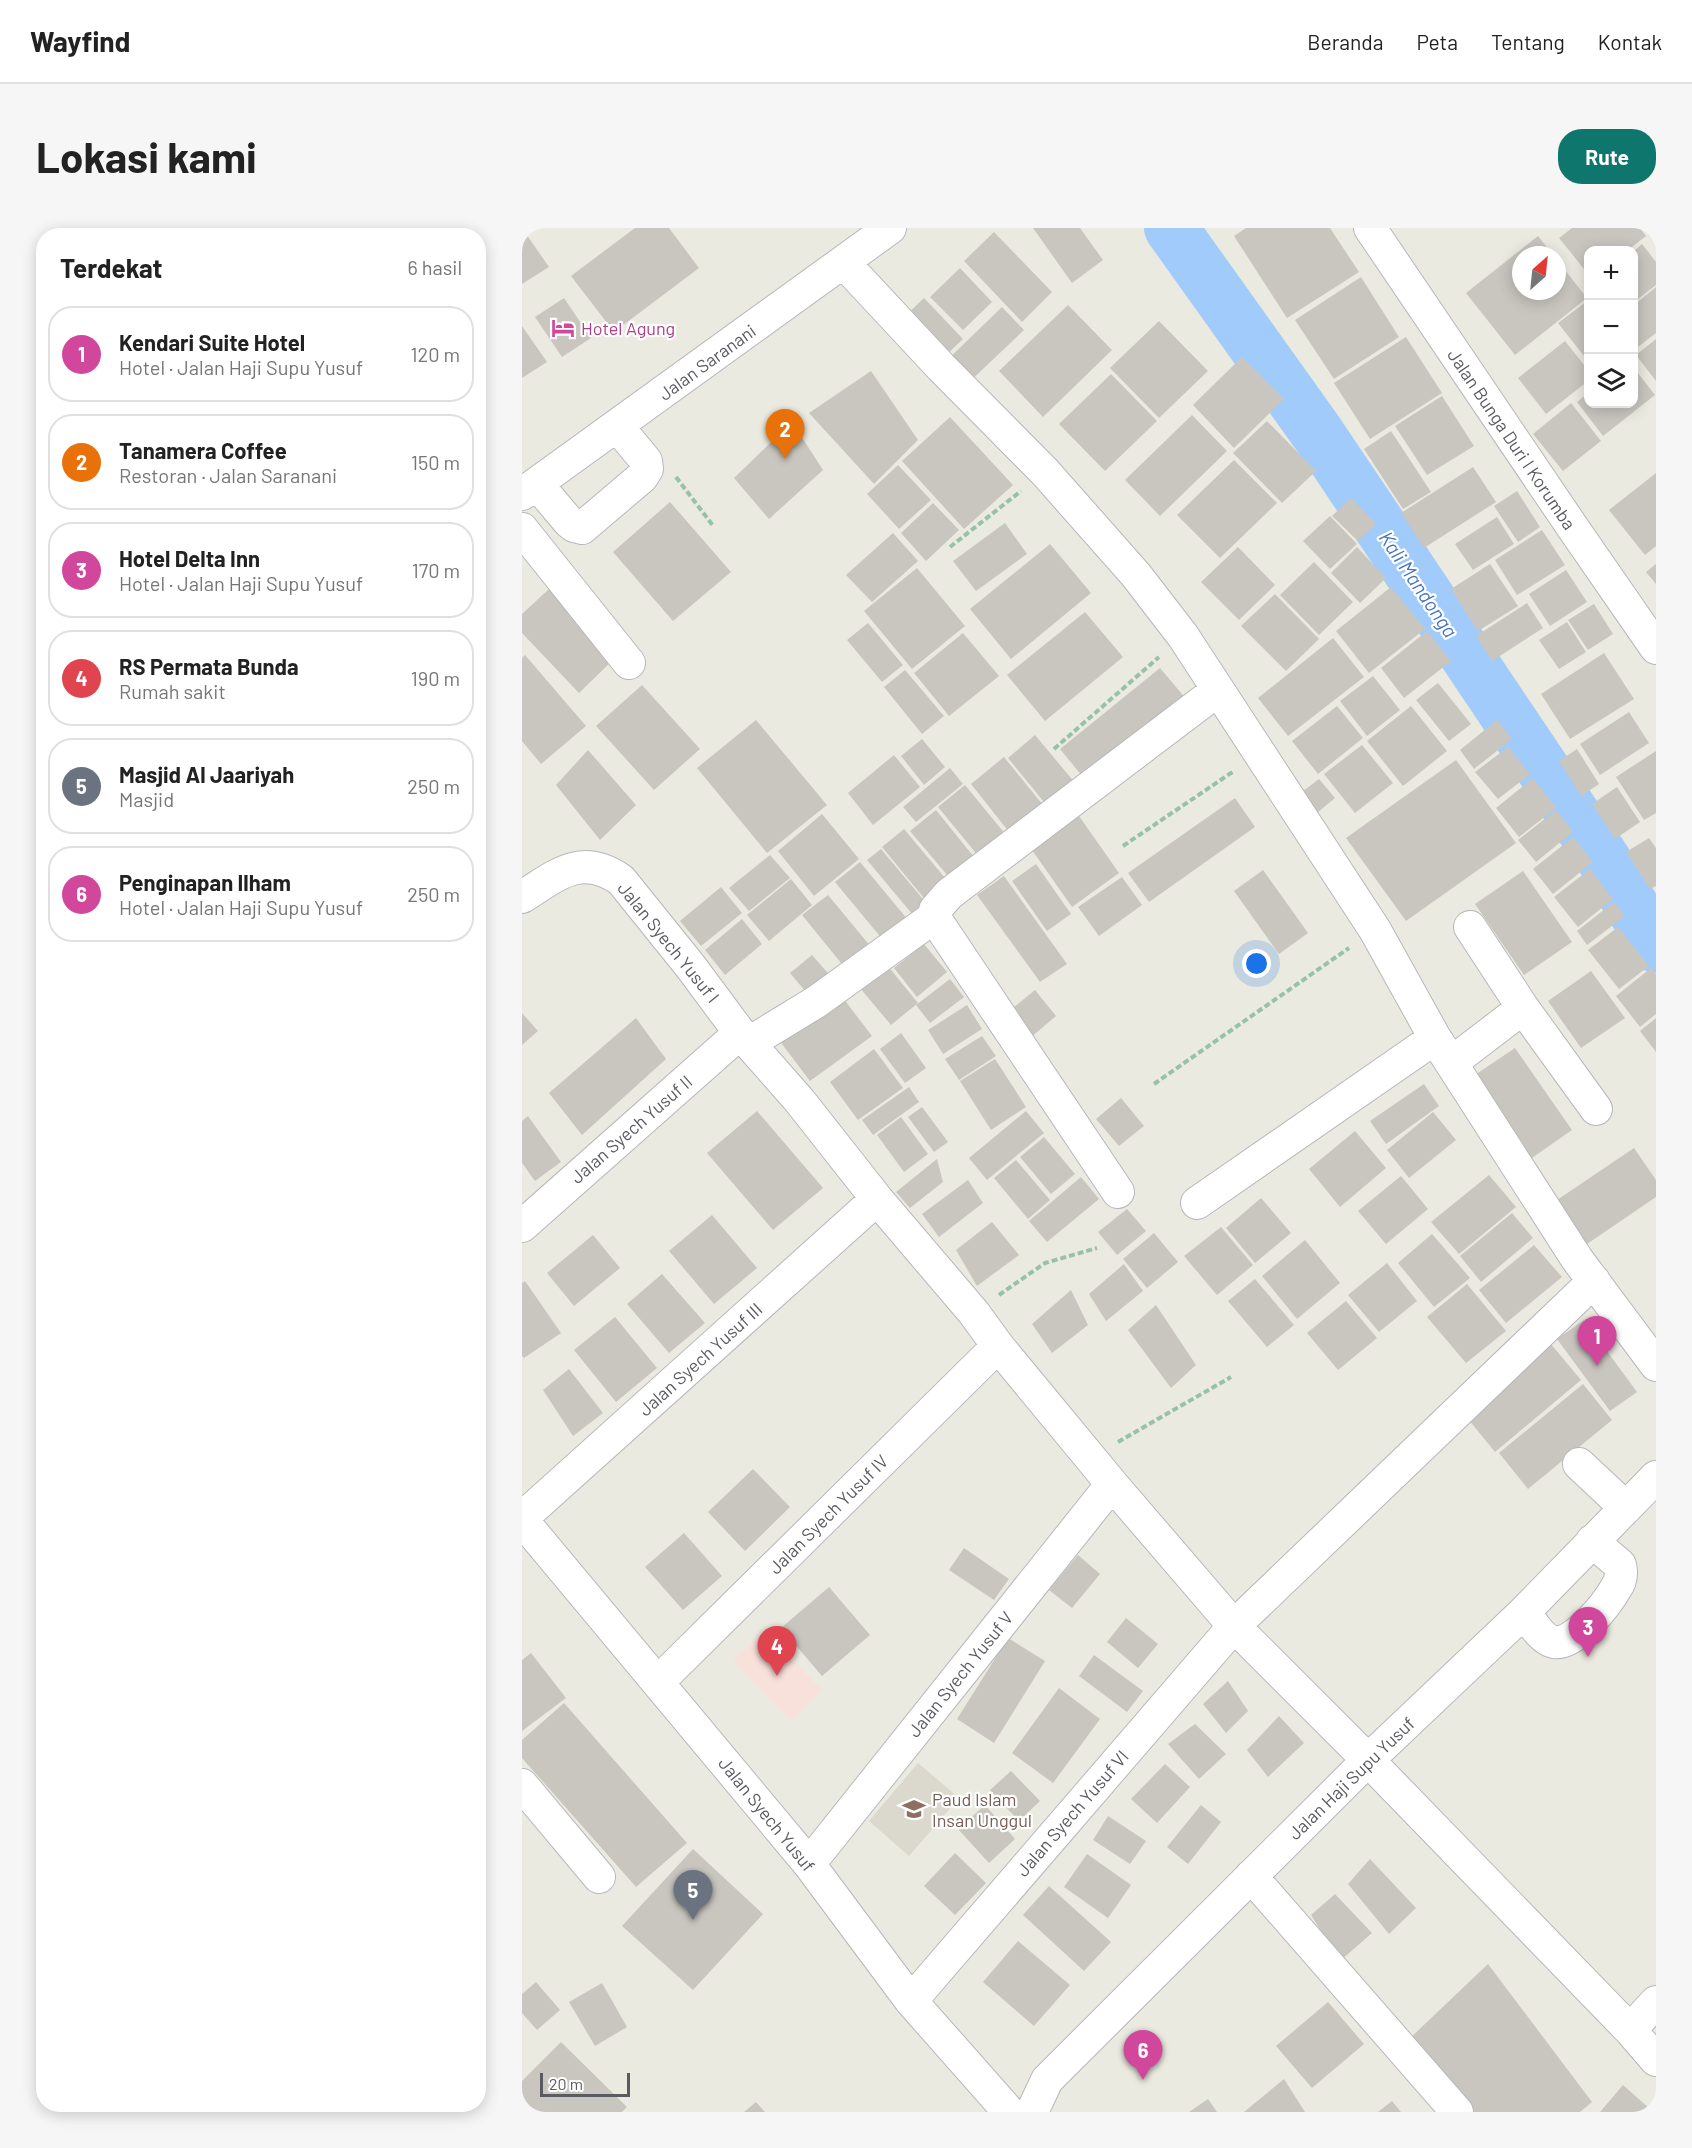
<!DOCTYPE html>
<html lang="id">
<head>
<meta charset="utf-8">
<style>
	body { margin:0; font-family:Barlow,sans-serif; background:#f6f6f6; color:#222 }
	.controls { position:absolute; right:18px; top:18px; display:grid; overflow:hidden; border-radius:12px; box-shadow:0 3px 15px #0003 }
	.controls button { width:54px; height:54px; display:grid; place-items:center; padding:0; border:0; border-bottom:2px solid #e0e0e0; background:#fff; color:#222; font:30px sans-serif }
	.compass { position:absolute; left:990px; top:18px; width:54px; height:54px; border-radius:50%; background:#fff; box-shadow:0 3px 15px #0003; rotate:27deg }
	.scale { position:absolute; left:18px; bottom:15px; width:90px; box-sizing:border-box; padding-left:6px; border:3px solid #595b60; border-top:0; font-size:16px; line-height:21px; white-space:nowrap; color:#595b60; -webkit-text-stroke:4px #fff; paint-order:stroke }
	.you { position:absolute; left:735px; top:736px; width:21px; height:21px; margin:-15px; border:4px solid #fff; border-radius:50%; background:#1a73e8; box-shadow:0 0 0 9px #1a73e833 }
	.badge { display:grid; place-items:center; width:39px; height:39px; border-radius:50%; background:#0f766e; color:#fff; font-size:20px; font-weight:700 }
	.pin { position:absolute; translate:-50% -50px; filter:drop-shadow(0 2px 3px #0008) }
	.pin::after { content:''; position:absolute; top:32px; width:21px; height:18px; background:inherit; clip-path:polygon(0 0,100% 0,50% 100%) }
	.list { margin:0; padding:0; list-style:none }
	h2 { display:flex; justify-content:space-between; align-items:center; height:78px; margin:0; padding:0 24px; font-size:26px }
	h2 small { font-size:20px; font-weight:400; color:#767676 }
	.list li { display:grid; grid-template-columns:39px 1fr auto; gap:18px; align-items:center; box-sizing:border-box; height:96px; margin:0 12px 12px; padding:0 12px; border:2px solid #e0e0e0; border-radius:24px }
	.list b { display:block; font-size:22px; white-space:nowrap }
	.list p { margin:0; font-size:20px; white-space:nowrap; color:#767676 }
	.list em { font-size:20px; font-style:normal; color:#767676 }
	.icon { flex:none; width:33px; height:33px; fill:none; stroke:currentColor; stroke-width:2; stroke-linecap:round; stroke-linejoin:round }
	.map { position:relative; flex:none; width:1134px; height:1884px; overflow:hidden; border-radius:24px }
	header { display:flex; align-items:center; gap:36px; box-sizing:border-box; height:84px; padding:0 30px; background:#fff; border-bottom:2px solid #e0e0e0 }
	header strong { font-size:28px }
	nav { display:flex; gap:33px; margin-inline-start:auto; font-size:21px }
	.intro { display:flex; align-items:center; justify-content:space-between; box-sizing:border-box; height:144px; padding:0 36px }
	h1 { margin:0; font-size:42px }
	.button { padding:15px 27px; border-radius:24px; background:#0f766e; color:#fff; font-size:21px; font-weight:700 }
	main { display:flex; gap:36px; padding:0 36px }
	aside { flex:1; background:#fff; border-radius:24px; box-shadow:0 3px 15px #0003 }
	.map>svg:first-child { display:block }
	.education { fill:#dbd9ce }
	.medical { fill:#f9e1db }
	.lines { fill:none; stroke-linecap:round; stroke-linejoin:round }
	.river { stroke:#a1cbfa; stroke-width:54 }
	.building { fill:#c8c6bf }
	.minor-casing { stroke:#b6b7bc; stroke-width:34 }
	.path { stroke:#97c2a7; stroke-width:4; stroke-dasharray:6 3; stroke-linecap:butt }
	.minor { stroke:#fff; stroke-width:32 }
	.labels { text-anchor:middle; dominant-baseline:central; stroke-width:4.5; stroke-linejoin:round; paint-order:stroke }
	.hotel-label { font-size:18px; fill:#b23c85; stroke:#fff; text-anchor:start }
	.street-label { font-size:18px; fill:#595b60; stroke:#fff }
	.education-label { font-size:18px; fill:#785e54; stroke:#fff; text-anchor:start }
	.water-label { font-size:20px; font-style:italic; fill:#4674bb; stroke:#fff }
</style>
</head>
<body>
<header>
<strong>Wayfind</strong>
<nav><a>Beranda</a><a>Peta</a><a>Tentang</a><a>Kontak</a></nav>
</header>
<div class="intro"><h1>Lokasi kami</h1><a class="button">Rute</a></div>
<main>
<aside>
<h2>Terdekat<small>6 hasil</small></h2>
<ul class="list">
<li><span class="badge" style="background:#d1479c">1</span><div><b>Kendari Suite Hotel</b><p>Hotel · Jalan Haji Supu Yusuf</p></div><em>120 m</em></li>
<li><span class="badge" style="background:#e8710a">2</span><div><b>Tanamera Coffee</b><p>Restoran · Jalan Saranani</p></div><em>150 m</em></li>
<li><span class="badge" style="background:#d1479c">3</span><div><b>Hotel Delta Inn</b><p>Hotel · Jalan Haji Supu Yusuf</p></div><em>170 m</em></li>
<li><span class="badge" style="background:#e0444e">4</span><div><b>RS Permata Bunda</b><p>Rumah sakit</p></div><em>190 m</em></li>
<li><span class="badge" style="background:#6b7280">5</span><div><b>Masjid Al Jaariyah</b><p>Masjid</p></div><em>250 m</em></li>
<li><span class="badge" style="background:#d1479c">6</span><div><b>Penginapan Ilham</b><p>Hotel · Jalan Haji Supu Yusuf</p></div><em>250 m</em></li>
</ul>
</aside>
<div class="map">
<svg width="1134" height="1884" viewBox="0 0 1134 1884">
	<rect width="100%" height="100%" fill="#ebeae0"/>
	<path class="education" d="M396,1535L437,1570L387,1628L347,1593Z"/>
	<path class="medical" d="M242,1403L300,1462L269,1492L211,1433Z"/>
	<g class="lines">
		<path class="river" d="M649,0L796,206L1082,632L1134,718"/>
	</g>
	<path class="building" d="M0,0L27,39L0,56Z
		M113,0H147L177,40L92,104L49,48Z
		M511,0H558L581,32L550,55Z
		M724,0H808L837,44L765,90L712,8Z
		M1050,0H1118L1124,8L1106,22H1066V46L1037,10Z
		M472,4L530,64L500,94L442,33Z
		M1016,8L1031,27H999V63H1035V32L1065,70L993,127L944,65Z
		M1120,16L1134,34V57L1112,74V23Z
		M438,40L470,74L441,102L408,69Z
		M839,49L877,109L812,151L773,92Z
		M1134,59V105L1112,122V77Z
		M42,70L69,110L40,129L13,89Z
		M402,70L441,111L417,134L377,94Z
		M1065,73L1066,75V133L1036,95Z
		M546,77L590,122L521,189L477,143Z
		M480,79L502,102L442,159L420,137Z
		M637,93L686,143L637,190L588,140Z
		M0,98L25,134L0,150Z
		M884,109L920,165L848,211L812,155Z
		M1134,111V153L1114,127Z
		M1043,113L1066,142V153L1024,186L996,150Z
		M720,129L762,171L712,220L671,177Z
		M1112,140L1133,167L1081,208L1055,174L1066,165V176H1112Z
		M349,143L396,212L352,256L287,185Z
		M589,146L635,193L583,243L537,196Z
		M920,168L952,218L905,247L873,198Z
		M1049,175L1079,213L1041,243L1011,206Z
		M670,187L705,223L638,288L603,252Z
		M428,189L491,257L442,301L380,233Z
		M745,193L794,243L760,275L711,225Z
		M270,194L301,242L247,291L212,250Z
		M869,203L909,264L881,281L842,221Z
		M712,232L755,275L698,330L655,287Z
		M376,237L409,272L377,301L345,266Z
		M951,239L974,274L902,320L879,285Z
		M1134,245V318L1123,327L1087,282Z
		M995,263L1018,299L996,314L972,278Z
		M829,270L854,296L836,313L810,288Z
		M148,274L209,344L151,393L91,324Z
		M411,275L437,302L404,333L379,305Z
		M808,288L835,316L808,341L781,313Z
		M975,289L992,316L951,342L933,316Z
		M483,295L505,326L454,363L431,333Z
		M1020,302L1043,337L995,367L973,332Z
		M371,305L396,333L350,374L324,347Z
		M528,316L569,365L489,431L448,381Z
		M716,319L753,357L717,392L679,354Z
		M835,319L864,350L838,375L809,345Z
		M792,334L831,374L797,407L758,367Z
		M968,336L996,378L956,403L929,361Z
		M1134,336V356L1124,344Z
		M395,340L443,398L390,441L342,383Z
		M1044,342L1065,374L1028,398L1007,366Z
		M869,359L903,401L847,445L814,403Z
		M27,361L93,430L57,465L0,405V386Z
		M753,366L797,411L764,443L719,398Z
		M1005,375L1021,400L970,433L954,408Z
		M1072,376L1091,406L1066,422L1046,392Z
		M563,384L601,429L523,493L485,447Z
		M1045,394L1064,424L1037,441L1017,412Z
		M346,395L381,437L360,454L325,412Z
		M905,403L929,433L882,470L859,440Z
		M441,405L477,448L427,488L392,445Z
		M811,410L842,449L766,508L736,470Z
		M1082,425L1112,471L1048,511L1019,466Z
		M3,427L64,498L19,536L0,513V430Z
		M638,440L665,472L565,554L538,521Z
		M383,442L422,488L400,506L362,459Z
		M851,448L878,482L845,508L818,473Z
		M916,455L949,496L927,513L894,472Z
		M120,457L178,521L132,562L74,498Z
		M815,478L841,510L796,546L770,513Z
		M889,478L925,523L881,558L845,513Z
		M1107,484L1127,515L1078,547L1058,516Z
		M234,492L305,577L245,625L175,540Z
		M975,492L990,511L952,541L938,522Z
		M513,507L554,556L526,579L486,530Z
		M400,511L423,539L402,557L379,528Z
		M840,517L871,555L833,585L802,546Z
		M986,519L1008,546L976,571L953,544Z
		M1055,521L1077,556L1059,568L1037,533Z
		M66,522L114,577L78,612L34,557Z
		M1134,523V585L1122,592L1094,549Z
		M372,527L398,559L351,597L326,565Z
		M482,529L525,582L491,609L449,556Z
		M934,532L994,615L884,693L824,610Z
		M428,540L441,556L394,594L381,579Z
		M1011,550L1034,580L997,609L974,580Z
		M797,551L813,570L789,590L772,570Z
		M443,557L489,613L462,635L416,579Z
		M1095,559L1118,594L1093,611L1070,576Z
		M713,570L733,599L627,674L606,645Z
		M414,582L456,634L431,654L388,603Z
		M1034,582L1051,604L1014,634L996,612Z
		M300,586L337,631L292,668L256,623Z
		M557,588L597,645L550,679L510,622Z
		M382,601L429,657L406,675L360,619Z
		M1051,609L1071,634L1031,666L1011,641Z
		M1127,610L1134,620V658L1128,661L1104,624Z
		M359,621L405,676L391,687L345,632Z
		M248,627L268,650L227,683L207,660Z
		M338,634L391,698L366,718L313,654Z
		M514,636L549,686L525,703L490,653Z
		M1068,641L1091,671L1056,699L1032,669Z
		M741,642L786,705L757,726L712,663Z
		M1001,643L1050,714L1002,747L953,676Z
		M482,648L545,736L518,754L455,667Z
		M600,649L620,677L577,708L556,679Z
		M269,651L290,677L247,713L225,687Z
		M199,659L220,685L179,718L158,693Z
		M306,667L354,725L328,746L280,687Z
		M1092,674L1103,688L1065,717L1055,703Z
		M220,691L240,716L203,747L183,722Z
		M1096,699L1127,738L1097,761L1066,722Z
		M402,716L425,744L395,769L372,740Z
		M290,727L312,752L289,770L268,745Z
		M365,737L396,775L369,797L338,760Z
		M1129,740L1134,746V786L1118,799L1094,768Z
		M1069,743L1103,790L1059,820L1026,773Z
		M428,751L442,769L408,795L394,777Z
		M513,762L534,788L508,810L486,784Z
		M318,766L350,808L288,853L257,812Z
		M445,777L460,801L421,826L406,802Z
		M0,785L16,803L0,817Z
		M114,790L144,831L60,907L27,865Z
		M1134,790V824L1118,803Z
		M379,805L404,840L383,855L358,821Z
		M460,808L474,828L437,852L423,831Z
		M993,820L1050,902L1007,932L950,849Z
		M352,821L381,860L336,892L308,854Z
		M473,831L504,879L469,902L438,853Z
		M902,856L917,878L864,916L848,893Z
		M387,859L397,874L351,907L340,892Z
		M599,870L622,898L597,918L574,891Z
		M400,879L426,914L412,924L386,889Z
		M235,883L301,960L251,1002L185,925Z
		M504,883L522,905L465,952L447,930Z
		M911,884L934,912L887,950L865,922Z
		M6,888L39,934L13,953L0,935V893Z
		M379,889L406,926L382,944L355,907Z
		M833,903L864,940L818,979L787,941Z
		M522,909L553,946L529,966L498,929Z
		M1112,920L1134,952V969L1065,1016L1035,972Z
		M415,931L421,954L388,980L374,964Z
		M494,932L528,972L506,991L472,950Z
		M967,947L994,979L937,1026L909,994Z
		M879,948L906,981L864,1016L836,983Z
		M559,949L577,971L525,1014L507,993Z
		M446,952L461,975L417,1009L400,986Z
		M739,970L769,1005L733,1035L704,1000Z
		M605,981L624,1003L595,1027L576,1004Z
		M990,985L1011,1010L959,1054L938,1028Z
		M190,987L235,1040L192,1076L147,1023Z
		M470,994L497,1027L455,1058L434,1022Z
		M699,999L731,1037L695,1067L662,1028Z
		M632,1005L656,1034L625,1060L601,1031Z
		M910,1006L948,1050L912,1079L876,1035Z
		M71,1007L98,1040L52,1078L25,1045Z
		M783,1012L818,1055L775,1091L740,1048Z
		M1012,1017L1040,1049L984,1095L957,1062Z
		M865,1035L895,1073L857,1104L826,1067Z
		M602,1036L621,1063L584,1093L567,1066Z
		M140,1046L183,1095L147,1125L105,1076Z
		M733,1051L772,1097L745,1119L706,1073Z
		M3,1053L39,1105L2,1130L0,1128V1055Z
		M945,1056L984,1103L944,1135L905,1089Z
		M549,1062L566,1097L530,1125L510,1096Z
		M824,1073L855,1110L816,1142L785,1105Z
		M634,1077L674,1137L649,1160L606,1102Z
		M93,1089L135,1140L94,1174L52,1122Z
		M1062,1092L1115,1164L1088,1183L1035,1111Z
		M1028,1115L1059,1152L973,1224L942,1186Z
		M47,1141L81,1185L51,1208L21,1162Z
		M1061,1156L1090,1192L1006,1261L977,1225Z
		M231,1241L268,1279L223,1323L186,1284Z
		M162,1305L200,1348L161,1382L123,1339Z
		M442,1320L487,1351L472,1372L427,1342Z
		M556,1327L578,1346L550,1380L527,1362Z
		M307,1359L348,1407L300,1448L259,1400Z
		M604,1390L636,1416L616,1440L585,1414Z
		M486,1410L523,1433L472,1515L435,1491Z
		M9,1425L44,1470L0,1503V1432Z
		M572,1427L621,1463L605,1484L557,1448Z
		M706,1453L726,1483L704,1505L681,1476Z
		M537,1460L578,1491L531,1555L490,1525Z
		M42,1475L165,1615L114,1659L0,1530V1512Z
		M757,1488L782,1515L746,1549L725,1522Z
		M673,1496L704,1526L677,1551L646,1516Z
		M643,1536L668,1559L635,1595L609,1571Z
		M489,1543L518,1573L497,1593L468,1562Z
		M463,1577L493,1611L467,1635L436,1601Z
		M679,1577L699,1594L666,1636L645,1619Z
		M586,1588L624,1613L608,1636L571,1612Z
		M171,1621L241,1686L171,1762L100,1698Z
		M433,1625L464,1655L433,1687L402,1658Z
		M565,1626L609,1657L586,1690L542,1659Z
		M848,1631L894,1680L867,1706L826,1656Z
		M527,1658L589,1714L562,1743L501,1687Z
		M813,1666L850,1705L818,1733L789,1687Z
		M496,1713L548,1757L512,1798L461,1754Z
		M966,1736L1070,1874L1058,1884H940L885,1813Z
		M14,1754L38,1782L15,1802L0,1785V1766Z
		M80,1755L105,1799L73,1818L47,1774Z
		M806,1774L842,1816L790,1860L754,1818Z
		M39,1814L105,1879L100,1884H0V1853Z
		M762,1851L783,1884H722Z
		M1101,1857L1128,1881L1125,1884H1078Z
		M686,1871L695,1884H667Z
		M870,1873L879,1884H856Z
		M234,1874L243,1884H222Z"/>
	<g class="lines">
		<g class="minor-casing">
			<path id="minor" d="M848,0L1051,300L1134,420
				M322,35L419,139L523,244L614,347L661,408L853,702L913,810L1055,1031L1134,1137
				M15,256L47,294L52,298L60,300L120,249L125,241L124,233L95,198
				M0,266L368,0
				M0,301L107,435
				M0,669C35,647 59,624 99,652L169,739L218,805L277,872L355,971L452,1085L476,1118L590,1256L712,1398L846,1532L1108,1802L1134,1832
				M1001,780L1074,881
				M227,815L294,774L412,689
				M929,835L1001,780L948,699
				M596,964L412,689L413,682L427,666L696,462
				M675,975L913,810
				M0,998L218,805
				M1057,1236L1104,1280
				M0,1290L355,971
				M0,1292L287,1636L389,1773L487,1884
				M1002,1384C1009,1393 1020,1412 1032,1414C1052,1418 1085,1376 1094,1360C1099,1353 1100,1345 1098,1337L1070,1313
				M136,1454L476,1118
				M0,1557L77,1649
				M287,1636L590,1256
				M729,1648L935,1884
				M389,1773L712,1398L1072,1053
				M1108,1802L1134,1774
				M510,1884L525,1852L531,1846L846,1532L1002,1384L1134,1249"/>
		</g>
		<path class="path" d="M154,249L192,299
			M428,319L499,263
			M532,521L637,429
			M601,618L712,543
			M632,856L827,720
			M477,1067L523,1035L575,1020
			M596,1214L709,1149"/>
		<use href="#minor" class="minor"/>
	</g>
	<defs>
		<g id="hotel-bare" transform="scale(1.8)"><path d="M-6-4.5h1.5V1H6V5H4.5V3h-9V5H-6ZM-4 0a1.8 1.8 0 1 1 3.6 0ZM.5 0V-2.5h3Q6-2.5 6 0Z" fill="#d1479c" stroke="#fff" stroke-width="2.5" paint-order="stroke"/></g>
		<g id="school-bare" transform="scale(1.8)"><path d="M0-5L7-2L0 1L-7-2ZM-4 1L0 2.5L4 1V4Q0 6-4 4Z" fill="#8d6e63" stroke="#fff" stroke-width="2.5" paint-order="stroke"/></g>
	</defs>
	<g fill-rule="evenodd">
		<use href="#hotel-bare" x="41" y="100"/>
		<use href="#school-bare" x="392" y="1581"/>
	</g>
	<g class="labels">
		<g class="hotel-label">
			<text x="59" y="100">Hotel Agung</text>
		</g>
		<g class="street-label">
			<text transform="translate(185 134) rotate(-36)">Jalan Saranani</text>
			<text transform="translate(990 211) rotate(56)">Jalan Bunga Duri I Korumba</text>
			<text transform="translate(147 714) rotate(51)">Jalan Syech Yusuf I</text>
			<text transform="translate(109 901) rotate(-41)">Jalan Syech Yusuf II</text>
			<text transform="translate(178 1131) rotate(-42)">Jalan Syech Yusuf III</text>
			<text transform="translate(306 1286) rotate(-45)">Jalan Syech Yusuf IV</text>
			<text transform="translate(438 1446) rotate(-51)">Jalan Syech Yusuf V</text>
			<text transform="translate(829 1550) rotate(-44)">Jalan Haji Supu Yusuf</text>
			<text transform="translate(550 1585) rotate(-49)">Jalan Syech Yusuf VI</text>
			<text transform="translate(245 1586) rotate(51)">Jalan Syech Yusuf</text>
		</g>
		<g class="education-label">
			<text x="410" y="1571">Paud Islam<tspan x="410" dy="21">Insan Unggul</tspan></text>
		</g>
		<g class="water-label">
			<text transform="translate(897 356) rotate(56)">Kali Mandonga</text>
		</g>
	</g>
</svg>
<div class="controls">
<button>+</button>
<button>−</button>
<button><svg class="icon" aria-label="layers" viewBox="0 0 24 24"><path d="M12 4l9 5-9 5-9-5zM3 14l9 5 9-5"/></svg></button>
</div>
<svg class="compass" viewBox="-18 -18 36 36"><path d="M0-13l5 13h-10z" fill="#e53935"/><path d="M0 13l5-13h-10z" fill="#767676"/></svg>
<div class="scale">20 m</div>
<div class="you"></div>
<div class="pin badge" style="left:1075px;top:1138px;background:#d1479c">1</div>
<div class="pin badge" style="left:263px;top:231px;background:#e8710a">2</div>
<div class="pin badge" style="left:1066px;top:1429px;background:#d1479c">3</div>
<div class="pin badge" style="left:255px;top:1448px;background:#e0444e">4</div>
<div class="pin badge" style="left:171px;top:1692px;background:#6b7280">5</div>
<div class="pin badge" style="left:621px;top:1852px;background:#d1479c">6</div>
</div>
</main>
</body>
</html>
